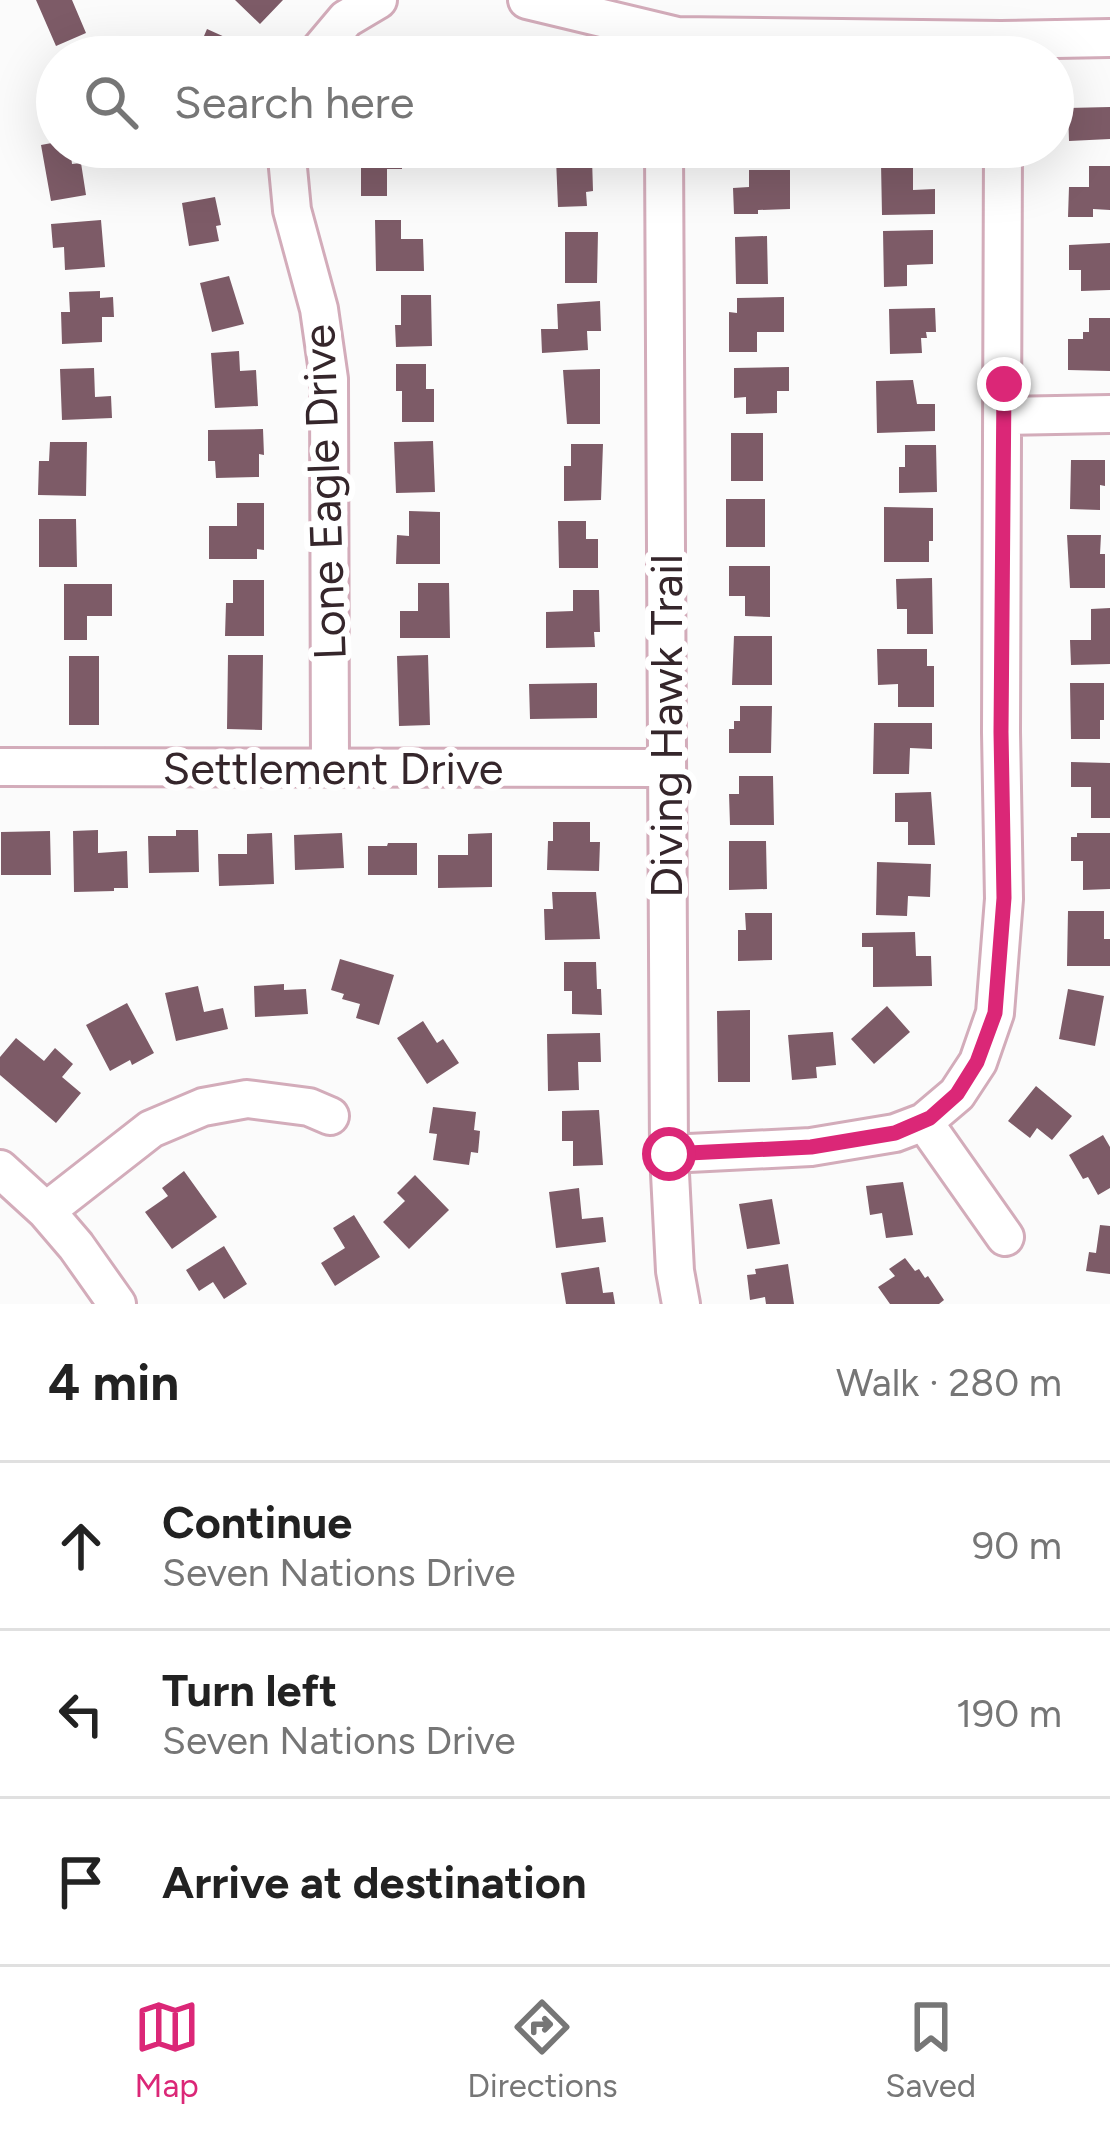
<!DOCTYPE html>
<html lang="en">
<head>
<meta charset="utf-8">
<style>
	body { margin:0; font-family:Figtree,sans-serif; background:#f2f2f2; color:#222 }
	.stop { position:absolute; width:36px; height:36px; margin:-27px; border:9px solid #db2777; border-radius:50%; background:#fff }
	.stop.end { background:#db2777; border-color:#fff; box-shadow:0 3px 12px #0008 }
	.list { margin:0; padding:0; list-style:none }
	h2 { display:flex; justify-content:space-between; align-items:center; height:156px; margin:0; padding:0 48px; font-size:51px }
	h2 small { font-size:39px; font-weight:400; color:#767676 }
	.list li { display:grid; grid-template-columns:78px 1fr auto; gap:36px; align-items:center; box-sizing:border-box; height:168px; padding:0 48px; border-top:3px solid #e0e0e0 }
	.list b { display:block; font-size:45px; white-space:nowrap }
	.list p { margin:0; font-size:39px; white-space:nowrap; color:#767676 }
	.list em { font-size:39px; font-style:normal; color:#767676 }
	.icon { flex:none; width:66px; height:66px; fill:none; stroke:currentColor; stroke-width:2; stroke-linecap:round; stroke-linejoin:round }
	.map { position:relative; flex:none; width:1110px; height:1304px; overflow:hidden }
	.search { position:absolute; background:#fff; box-shadow:0 12px 48px #0002; left:36px; right:36px; top:36px; height:132px; display:flex; align-items:center; gap:30px; box-sizing:border-box; padding:0 42px; border-radius:66px; color:#767676; font-size:45px }
	.sheet { height:660px; background:#fff }
	nav { display:flex; justify-content:space-around; align-items:center; box-sizing:border-box; height:168px; border-top:3px solid #e0e0e0; background:#fff; font-size:33px; color:#767676 }
	nav a { display:grid; justify-items:center; gap:6px }
	nav .on { color:#db2777 }
	.map>svg:first-child { display:block }
	.building { fill:#7d5b67 }
	.lines { fill:none; stroke-linecap:round; stroke-linejoin:round }
	.minor-casing { stroke:#d3acba; stroke-width:42 }
	.minor { stroke:#fff; stroke-width:36 }
	.route { stroke:#db2777; stroke-width:15 }
	.labels { text-anchor:middle; dominant-baseline:central; stroke-width:12; stroke-linejoin:round; paint-order:stroke }
	.street-label { font-size:45px; fill:#35262b; stroke:#fff }
</style>
</head>
<body>
<div class="map">
<svg width="1110" height="1304" viewBox="0 0 1110 1304">
	<rect width="100%" height="100%" fill="#fbfbfb"/>
	<path class="building" d="M36,0H72L86,33L56,46Z
		M235,0H283L260,24Z
		M207,29L247,47L242,57H195Z
		M57,69V118L47,121L40,91L52,88L48,72Z
		M1110,107V139L1069,141L1068,108Z
		M57,142V147H70L72,164L81,163L86,195L51,201L41,145Z
		M361,147H402V169H387V196H361Z
		M592,158L593,191L586,192L587,206L558,207L556,159Z
		M913,162V190L935,189V214L882,215L881,163Z
		M1089,166H1110V210L1093,209V217H1068L1069,187H1089Z
		M749,170H790V209L758,210V214H734L733,188L749,187Z
		M215,197L221,225L216,226L219,241L189,246L182,203Z
		M101,220L105,267L65,270L64,247L53,248L51,224Z
		M375,220H401V239H423L424,271H376Z
		M933,230V264L907,265V286L884,287L883,231Z
		M565,232H598L597,283H565Z
		M767,236L768,284H736L735,237Z
		M1110,243V290L1081,291V270H1069V245Z
		M229,276L244,324L212,332L200,283Z
		M100,291V298L113,297L114,317H102V342L62,344L61,312H70L69,292Z
		M401,295H431L432,346L396,347L395,325H401Z
		M784,297V332H757V352H729V312L737,313V298Z
		M600,301L601,331H587L588,350L542,353L541,329H558L557,304Z
		M935,308L936,332H926L927,338H921L922,353L890,354L889,309Z
		M1089,318H1110V371L1068,370V339H1083V332H1089Z
		M239,351L240,371L256,370L258,406L215,408L211,353Z
		M396,364H426V389H434V422H402V391H396Z
		M789,367V391H777V413L746,414V397L734,398V368Z
		M94,368L95,397L111,396L112,418L62,420L60,369Z
		M600,369V424H567L563,370Z
		M913,380L917,404H935V431L877,433L876,381Z
		M263,429L264,455L259,454V477L216,478L215,461H208V430Z
		M731,433H763V481H731Z
		M433,441L435,492L396,493L394,442Z
		M50,442H87L86,496L38,495L39,461H49Z
		M571,444H603L601,500L564,501V466H571Z
		M905,445H936L937,492L899,493V467H905Z
		M1071,460H1105V486L1100,485V510L1070,509Z
		M726,499H765V547H726Z
		M237,503H264V550L257,549V559H209V526H237Z
		M884,507L933,508V541H929V562H884Z
		M409,511L440,512V564H396L397,535L409,536Z
		M39,519H76L77,567H39Z
		M558,521H586V539H598V568H559Z
		M1067,535H1101L1100,554H1105V588H1070Z
		M729,566H770V617L745,616V596H729Z
		M932,578L933,634H907V609H897L896,579Z
		M233,580H264V636H225L226,603H233Z
		M418,583H449L450,638H400V611H418Z
		M64,584H112V616H87V640H64Z
		M573,590H599L600,632H594L595,647L546,648V612L573,611Z
		M1110,608V664L1071,665L1070,640H1091V609Z
		M734,636H772V685H732Z
		M877,649H927V666H934V707H898V684L878,685Z
		M228,655H263L262,730L227,729Z
		M428,655L430,725L399,726L397,656Z
		M69,656H99V725H69Z
		M597,683V718L530,719L529,684Z
		M1070,683H1104V720H1100V739H1071Z
		M740,706H772L771,753H729V729H734V721H740Z
		M874,723H932V749L910,748L909,774H873Z
		M1071,762L1110,763V818H1091V787H1071Z
		M739,776H773L774,825H730L729,794H739Z
		M931,792L935,845H908V822H895V793Z
		M553,822H590V842H600L599,871L547,870L548,841H553Z
		M98,830V853L127,851L128,888H114V891L74,892L73,831Z
		M176,830H198L199,872L149,873L148,836H176Z
		M50,831L51,875H1V832Z
		M272,833L274,884L219,886L218,854H247V834Z
		M342,833L344,868L295,870L294,835Z
		M492,833V887L438,888V855H468V834Z
		M1077,833H1110V889L1083,890V861H1071V837H1077Z
		M729,841H766L767,889L729,890Z
		M388,843H417V875H368V846H387Z
		M877,862L931,864L930,897L908,896L907,916L876,915Z
		M552,892H596L600,939L545,940L544,909H553Z
		M1068,911H1104V939H1110V966H1067Z
		M745,913H772V960L738,961V930H746Z
		M915,932L916,956H931L932,986L873,987V947H862V933Z
		M340,959L394,975L379,1025L356,1018L360,1004L342,999L344,994L331,990Z
		M564,962H596L597,989H601L602,1015L572,1014V991H564Z
		M284,984V990L306,989L308,1014L255,1017L254,986Z
		M198,986L204,1012L223,1008L228,1029L176,1041L165,993Z
		M1068,989L1104,996L1095,1046L1059,1039Z
		M127,1003L154,1053L132,1065L130,1060L110,1071L86,1025Z
		M887,1006L910,1032L874,1064L851,1039Z
		M750,1010V1082H718L717,1011Z
		M423,1021L437,1043L443,1039L459,1063L427,1084L397,1038Z
		M833,1032L836,1065L816,1067L817,1078L792,1080L788,1035Z
		M600,1033L601,1062H578L579,1090L548,1091L547,1034Z
		M16,1038L44,1061L55,1048L73,1064L62,1077L81,1093L56,1123L0,1075V1057Z
		M1036,1086L1072,1116L1052,1140L1037,1128L1030,1138L1008,1121Z
		M433,1107L476,1112L474,1130L480,1131L478,1153L471,1152L469,1165L433,1160L437,1134L429,1133Z
		M599,1110L603,1165L573,1166V1141H562V1111Z
		M1103,1135L1110,1147V1188L1098,1195L1088,1177L1083,1179L1069,1155Z
		M184,1171L217,1217L172,1249L145,1212L168,1196L162,1188Z
		M415,1175L449,1210L409,1249L383,1222L405,1201L397,1193Z
		M903,1182L913,1235L886,1238L882,1213L870,1215L866,1186Z
		M579,1188L582,1219L603,1217L606,1242L556,1248L549,1192Z
		M772,1199L780,1244L747,1249L739,1204Z
		M354,1215L380,1257L335,1286L321,1263L345,1248L333,1228Z
		M1100,1225L1110,1226V1274L1086,1271L1089,1252L1096,1253Z
		M224,1246L247,1284L224,1299L213,1282L199,1291L186,1270Z
		M905,1258L915,1271L919,1269L925,1278L928,1276L944,1300L939,1304H890L878,1287L895,1276L889,1269Z
		M788,1264L794,1304H766L765,1297L750,1300L747,1275L756,1274L755,1269Z
		M599,1267L603,1293L613,1292L615,1304H566L561,1273Z"/>
	<g class="lines">
		<g class="minor-casing">
			<path id="minor" d="M527,0L677,36L1001,40L1110,38
				M314,57L346,19L378,0
				M286,147L292,210L319,309L329,379L330,768
				M664,147L669,1154L675,1271L681,1304
				M1004,416L1110,414
				M0,767L666,768
				M924,1122L1005,1237
				M669,1154L811,1147L895,1133L924,1122L957,1094L978,1062L995,1013L1004,899L1001,732L1003,147
				M0,1169L46,1211L76,1246L117,1304
				M46,1211L151,1129L203,1107L247,1099L309,1107L330,1116"/>
		</g>
		<use href="#minor" class="minor"/>
	</g>
	<g class="lines">
		<path class="route" d="M669,1154L811,1147L895,1133L930,1118L957,1094L977,1062L995,1013L1004,898L1001,732L1004,384"/>
	</g>
	<g class="labels">
		<g class="street-label">
			<text transform="translate(324 492) rotate(-92)">Lone Eagle Drive</text>
			<text transform="translate(666 726) rotate(-90)">Diving Hawk Trail</text>
			<text x="333" y="768">Settlement Drive</text>
		</g>
	</g>
</svg>
<div class="stop" style="left:669px;top:1154px"></div>
<div class="stop end" style="left:1004px;top:384px"></div>
<div class="search"><svg class="icon" aria-label="search" viewBox="0 0 24 24"><circle cx="10" cy="10" r="6"/><path d="M15 15l6 6"/></svg>Search here</div>
</div>
<section class="sheet">
<h2>4 min<small>Walk · 280 m</small></h2>
<ul class="list">
<li><svg class="icon" aria-label="ahead" viewBox="0 0 24 24"><path d="M12 20V5M6 11l6-6 6 6"/></svg><div><b>Continue</b><p>Seven Nations Drive</p></div><em>90 m</em></li>
<li><svg class="icon" aria-label="left" viewBox="0 0 24 24"><path d="M17 20v-9H6M10 6l-5 5 5 5"/></svg><div><b>Turn left</b><p>Seven Nations Drive</p></div><em>190 m</em></li>
<li><svg class="icon" aria-label="arrive" viewBox="0 0 24 24"><path d="M6 21V4h12l-3 4 3 4H6"/></svg><div><b>Arrive at destination</b></div></li>
</ul>
</section>
<nav>
<a class="on"><svg class="icon" aria-label="map" viewBox="0 0 24 24"><path d="M3 6l6-2 6 2 6-2v14l-6 2-6-2-6 2zM9 4v14M15 6v14"/></svg>Map</a>
<a><svg class="icon" aria-label="directions" viewBox="0 0 24 24"><path d="M12 3l9 9-9 9-9-9zM9 14v-3h6M13 9l2 2-2 2"/></svg>Directions</a>
<a><svg class="icon" aria-label="saved" viewBox="0 0 24 24"><path d="M7 4h10v16l-5-4-5 4z"/></svg>Saved</a>
</nav>
</body>
</html>
